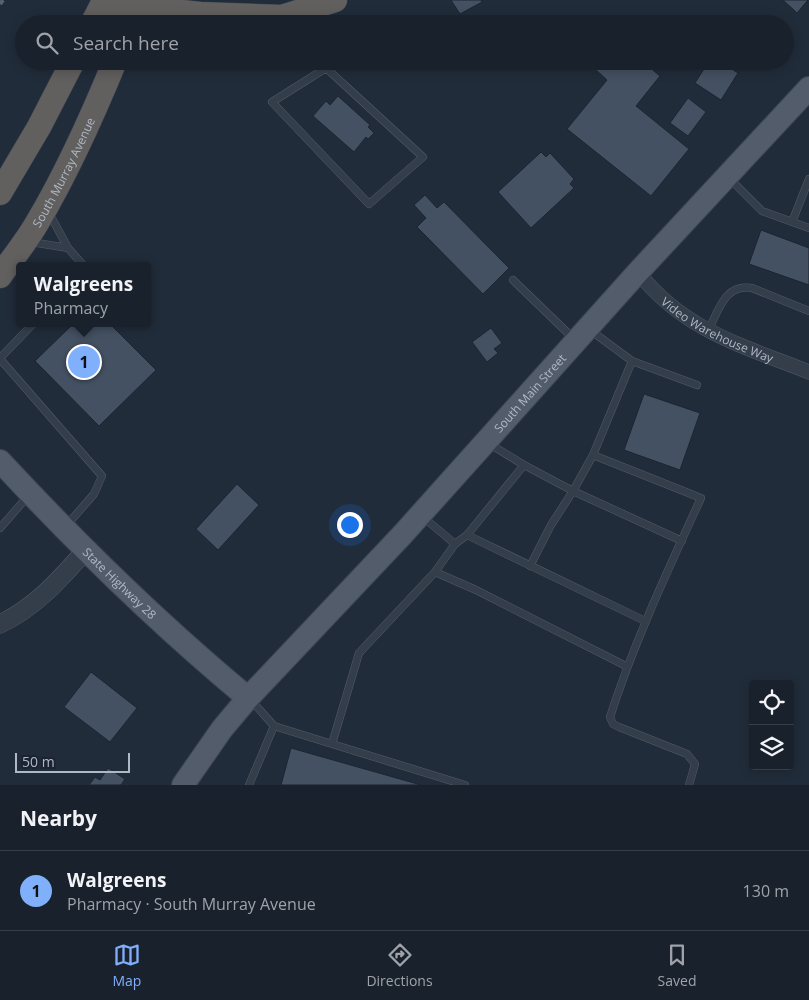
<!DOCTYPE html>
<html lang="en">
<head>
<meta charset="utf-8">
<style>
	body { margin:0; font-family:"Open Sans",sans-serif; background:#262e38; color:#f1f3f6 }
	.controls { position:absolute; right:15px; bottom:15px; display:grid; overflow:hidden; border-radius:5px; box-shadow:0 2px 12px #0003 }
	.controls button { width:45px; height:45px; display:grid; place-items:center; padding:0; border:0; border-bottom:1px solid #373e48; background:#19212c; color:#f1f3f6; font:25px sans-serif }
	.scale { position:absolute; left:15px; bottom:12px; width:115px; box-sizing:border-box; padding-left:5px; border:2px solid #afb8c7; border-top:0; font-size:14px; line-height:18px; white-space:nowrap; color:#afb8c7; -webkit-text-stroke:4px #1a232f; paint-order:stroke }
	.you { position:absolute; left:349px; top:524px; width:18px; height:18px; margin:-12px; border:4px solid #fff; border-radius:50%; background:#1a73e8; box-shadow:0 0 0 8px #1a73e833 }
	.badge { display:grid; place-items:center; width:32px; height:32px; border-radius:50%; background:#80affb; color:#111; font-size:16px; font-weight:700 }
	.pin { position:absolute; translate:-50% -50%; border:2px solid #fff; box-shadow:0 1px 5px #0006 }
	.popup { position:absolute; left:16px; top:262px; width:135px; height:65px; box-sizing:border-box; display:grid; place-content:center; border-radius:5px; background:#19212c; filter:drop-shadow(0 1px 4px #0005); font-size:16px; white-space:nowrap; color:#9fa3a9 }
	.popup b { font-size:19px; color:#f1f3f6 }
	.popup::after { content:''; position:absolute; left:50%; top:100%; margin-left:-10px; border:10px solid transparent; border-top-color:#19212c }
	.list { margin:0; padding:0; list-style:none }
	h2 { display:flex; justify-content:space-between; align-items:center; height:65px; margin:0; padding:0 20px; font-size:21px }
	h2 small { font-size:16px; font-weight:400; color:#9fa3a9 }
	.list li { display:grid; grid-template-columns:32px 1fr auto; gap:15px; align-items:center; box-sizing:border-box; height:80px; padding:0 20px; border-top:1px solid #373e48 }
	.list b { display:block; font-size:19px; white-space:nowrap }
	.list p { margin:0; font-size:16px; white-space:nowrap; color:#9fa3a9 }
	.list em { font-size:16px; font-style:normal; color:#9fa3a9 }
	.icon { flex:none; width:28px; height:28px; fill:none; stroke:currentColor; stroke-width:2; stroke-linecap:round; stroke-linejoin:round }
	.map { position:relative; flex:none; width:809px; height:785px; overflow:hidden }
	.search { position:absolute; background:#19212c; box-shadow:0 2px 12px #0003; left:15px; right:15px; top:15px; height:55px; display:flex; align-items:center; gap:12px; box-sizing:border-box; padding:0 18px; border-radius:28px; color:#9fa3a9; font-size:19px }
	.sheet { height:145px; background:#19212c }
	nav { display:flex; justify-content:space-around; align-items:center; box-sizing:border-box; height:70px; border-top:1px solid #373e48; background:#19212c; font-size:14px; color:#9fa3a9 }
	nav a { display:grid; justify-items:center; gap:2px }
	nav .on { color:#80affb }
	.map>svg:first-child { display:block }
	.building { fill:#445162; stroke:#1c2531 }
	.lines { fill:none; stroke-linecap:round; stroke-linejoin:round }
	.service-casing { stroke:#525b68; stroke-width:8 }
	.minor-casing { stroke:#525b68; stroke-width:15 }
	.tertiary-casing { stroke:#525b68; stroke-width:19 }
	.primary-casing { stroke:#3e4754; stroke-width:24 }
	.trunk-casing { stroke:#3f4855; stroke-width:25 }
	.service { stroke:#343e4b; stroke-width:7 }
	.minor { stroke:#343e4b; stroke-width:14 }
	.tertiary { stroke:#343e4b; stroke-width:18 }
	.primary { stroke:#525c6b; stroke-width:22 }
	.trunk { stroke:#62605e; stroke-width:24 }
	.rail { stroke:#566172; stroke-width:4; stroke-dasharray:5 5; stroke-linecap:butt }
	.labels { text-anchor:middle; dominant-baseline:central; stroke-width:4; stroke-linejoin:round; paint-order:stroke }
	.street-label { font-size:12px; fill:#afb8c7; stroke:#1a232f }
</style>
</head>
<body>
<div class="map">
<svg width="809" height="785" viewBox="0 0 809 785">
	<rect width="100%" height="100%" fill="#212c3a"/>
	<path class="building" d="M451,0H481L482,2L460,14Z
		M783,0H808L797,13Z
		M603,61H642L660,76L636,106L689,149L651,196L567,129L607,80L596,70Z
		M709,61H719L738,73L721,100L695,83Z
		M338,96L370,125L368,127L374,133L368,139L366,137L354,152L313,116L326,101L330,105Z
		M688,98L706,112L688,136L670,123Z
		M541,152L546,157L550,153L574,179L570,184L574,188L531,228L498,192Z
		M425,195L437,208L444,202L509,268L483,294L417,227L426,218L414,205Z
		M761,230L809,248V285L749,264Z
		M74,323H109L156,370L99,426L35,361Z
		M491,328L502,343L494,349L498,353L487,362L472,342Z
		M644,394L700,413L680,470L624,450Z
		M237,484L259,505L218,550L196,529Z
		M91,672L137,708L110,742L64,707Z
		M291,748L421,785H281Z
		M108,768L125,779L121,785H89L95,777L100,780Z"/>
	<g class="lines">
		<g class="service-casing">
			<path id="service" d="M322,61L326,68L423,157L369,204L272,102L326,68
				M729,178L762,211L809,228
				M792,222L809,179
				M31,242L68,248L49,213
				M68,248L84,266
				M513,280L574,339
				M708,331C719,310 724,284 752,288L809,311
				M0,358L34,323
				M0,359L102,476L94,494L66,526
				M632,361L697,385
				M488,443L524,465
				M593,455L701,498C668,570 634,642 610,717L613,724L619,727L687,754L695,764L689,785
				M423,517L455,544
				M0,528L29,495
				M467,535L645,621
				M530,566L551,525L573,491L682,541
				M435,572L476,590L626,666
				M250,699L274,726L332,744L359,653L435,572L455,544L467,535L524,465L573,491L593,455L632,361L590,330
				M332,744L465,785
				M249,785L274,726"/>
		</g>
		<g class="minor-casing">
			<g id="minor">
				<path id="s1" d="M638,272C683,330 743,346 809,372"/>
			</g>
		</g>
		<g class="tertiary-casing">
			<path id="tertiary" d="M0,624C36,607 60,579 86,550"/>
		</g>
		<g class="primary-casing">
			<g id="primary">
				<path id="s2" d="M0,461C78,545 160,625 248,698"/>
				<path id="s3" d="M183,785L222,729L248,698L403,534L638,272L809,88"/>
			</g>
		</g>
		<g class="trunk-casing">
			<g id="trunk">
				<path d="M92,24L103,3L200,14L282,17L335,0"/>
				<path d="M0,193L39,127L73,61"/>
				<path id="s4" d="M0,276C12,259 26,242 37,223C68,171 92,117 115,61"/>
			</g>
		</g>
		<use href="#service" class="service"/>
		<use href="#minor" class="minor"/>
		<use href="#tertiary" class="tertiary"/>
		<use href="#primary" class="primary"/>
		<use href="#trunk" class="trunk"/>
		<path class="rail" d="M0,4L3,0"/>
	</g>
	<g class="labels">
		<g class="street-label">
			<text stroke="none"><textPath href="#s4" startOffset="122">South Murray Avenue</textPath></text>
			<text stroke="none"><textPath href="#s1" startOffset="100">Video Warehouse Way</textPath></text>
			<text stroke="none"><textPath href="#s3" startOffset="524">South Main Street</textPath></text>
			<text stroke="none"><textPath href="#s2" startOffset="171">State Highway 28</textPath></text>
		</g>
	</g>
</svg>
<div class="controls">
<button><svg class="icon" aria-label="locate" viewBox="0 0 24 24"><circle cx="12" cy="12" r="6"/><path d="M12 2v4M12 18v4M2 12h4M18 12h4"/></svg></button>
<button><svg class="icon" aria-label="layers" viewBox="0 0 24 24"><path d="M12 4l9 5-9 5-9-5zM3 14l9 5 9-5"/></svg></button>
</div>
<div class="scale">50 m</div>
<div class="you"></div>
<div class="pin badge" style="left:84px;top:362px">1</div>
<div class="popup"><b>Walgreens</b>Pharmacy</div>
<div class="search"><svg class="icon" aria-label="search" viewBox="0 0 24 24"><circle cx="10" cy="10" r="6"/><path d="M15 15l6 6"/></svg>Search here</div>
</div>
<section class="sheet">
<h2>Nearby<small></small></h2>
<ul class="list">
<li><span class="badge">1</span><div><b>Walgreens</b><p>Pharmacy · South Murray Avenue</p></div><em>130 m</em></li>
</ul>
</section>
<nav>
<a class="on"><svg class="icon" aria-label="map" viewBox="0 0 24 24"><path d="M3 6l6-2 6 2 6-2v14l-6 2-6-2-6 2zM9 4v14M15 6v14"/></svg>Map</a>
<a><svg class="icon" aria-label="directions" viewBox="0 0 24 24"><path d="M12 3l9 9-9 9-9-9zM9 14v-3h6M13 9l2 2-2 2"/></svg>Directions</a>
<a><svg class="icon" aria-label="saved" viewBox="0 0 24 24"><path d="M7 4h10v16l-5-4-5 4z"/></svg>Saved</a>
</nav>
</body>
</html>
